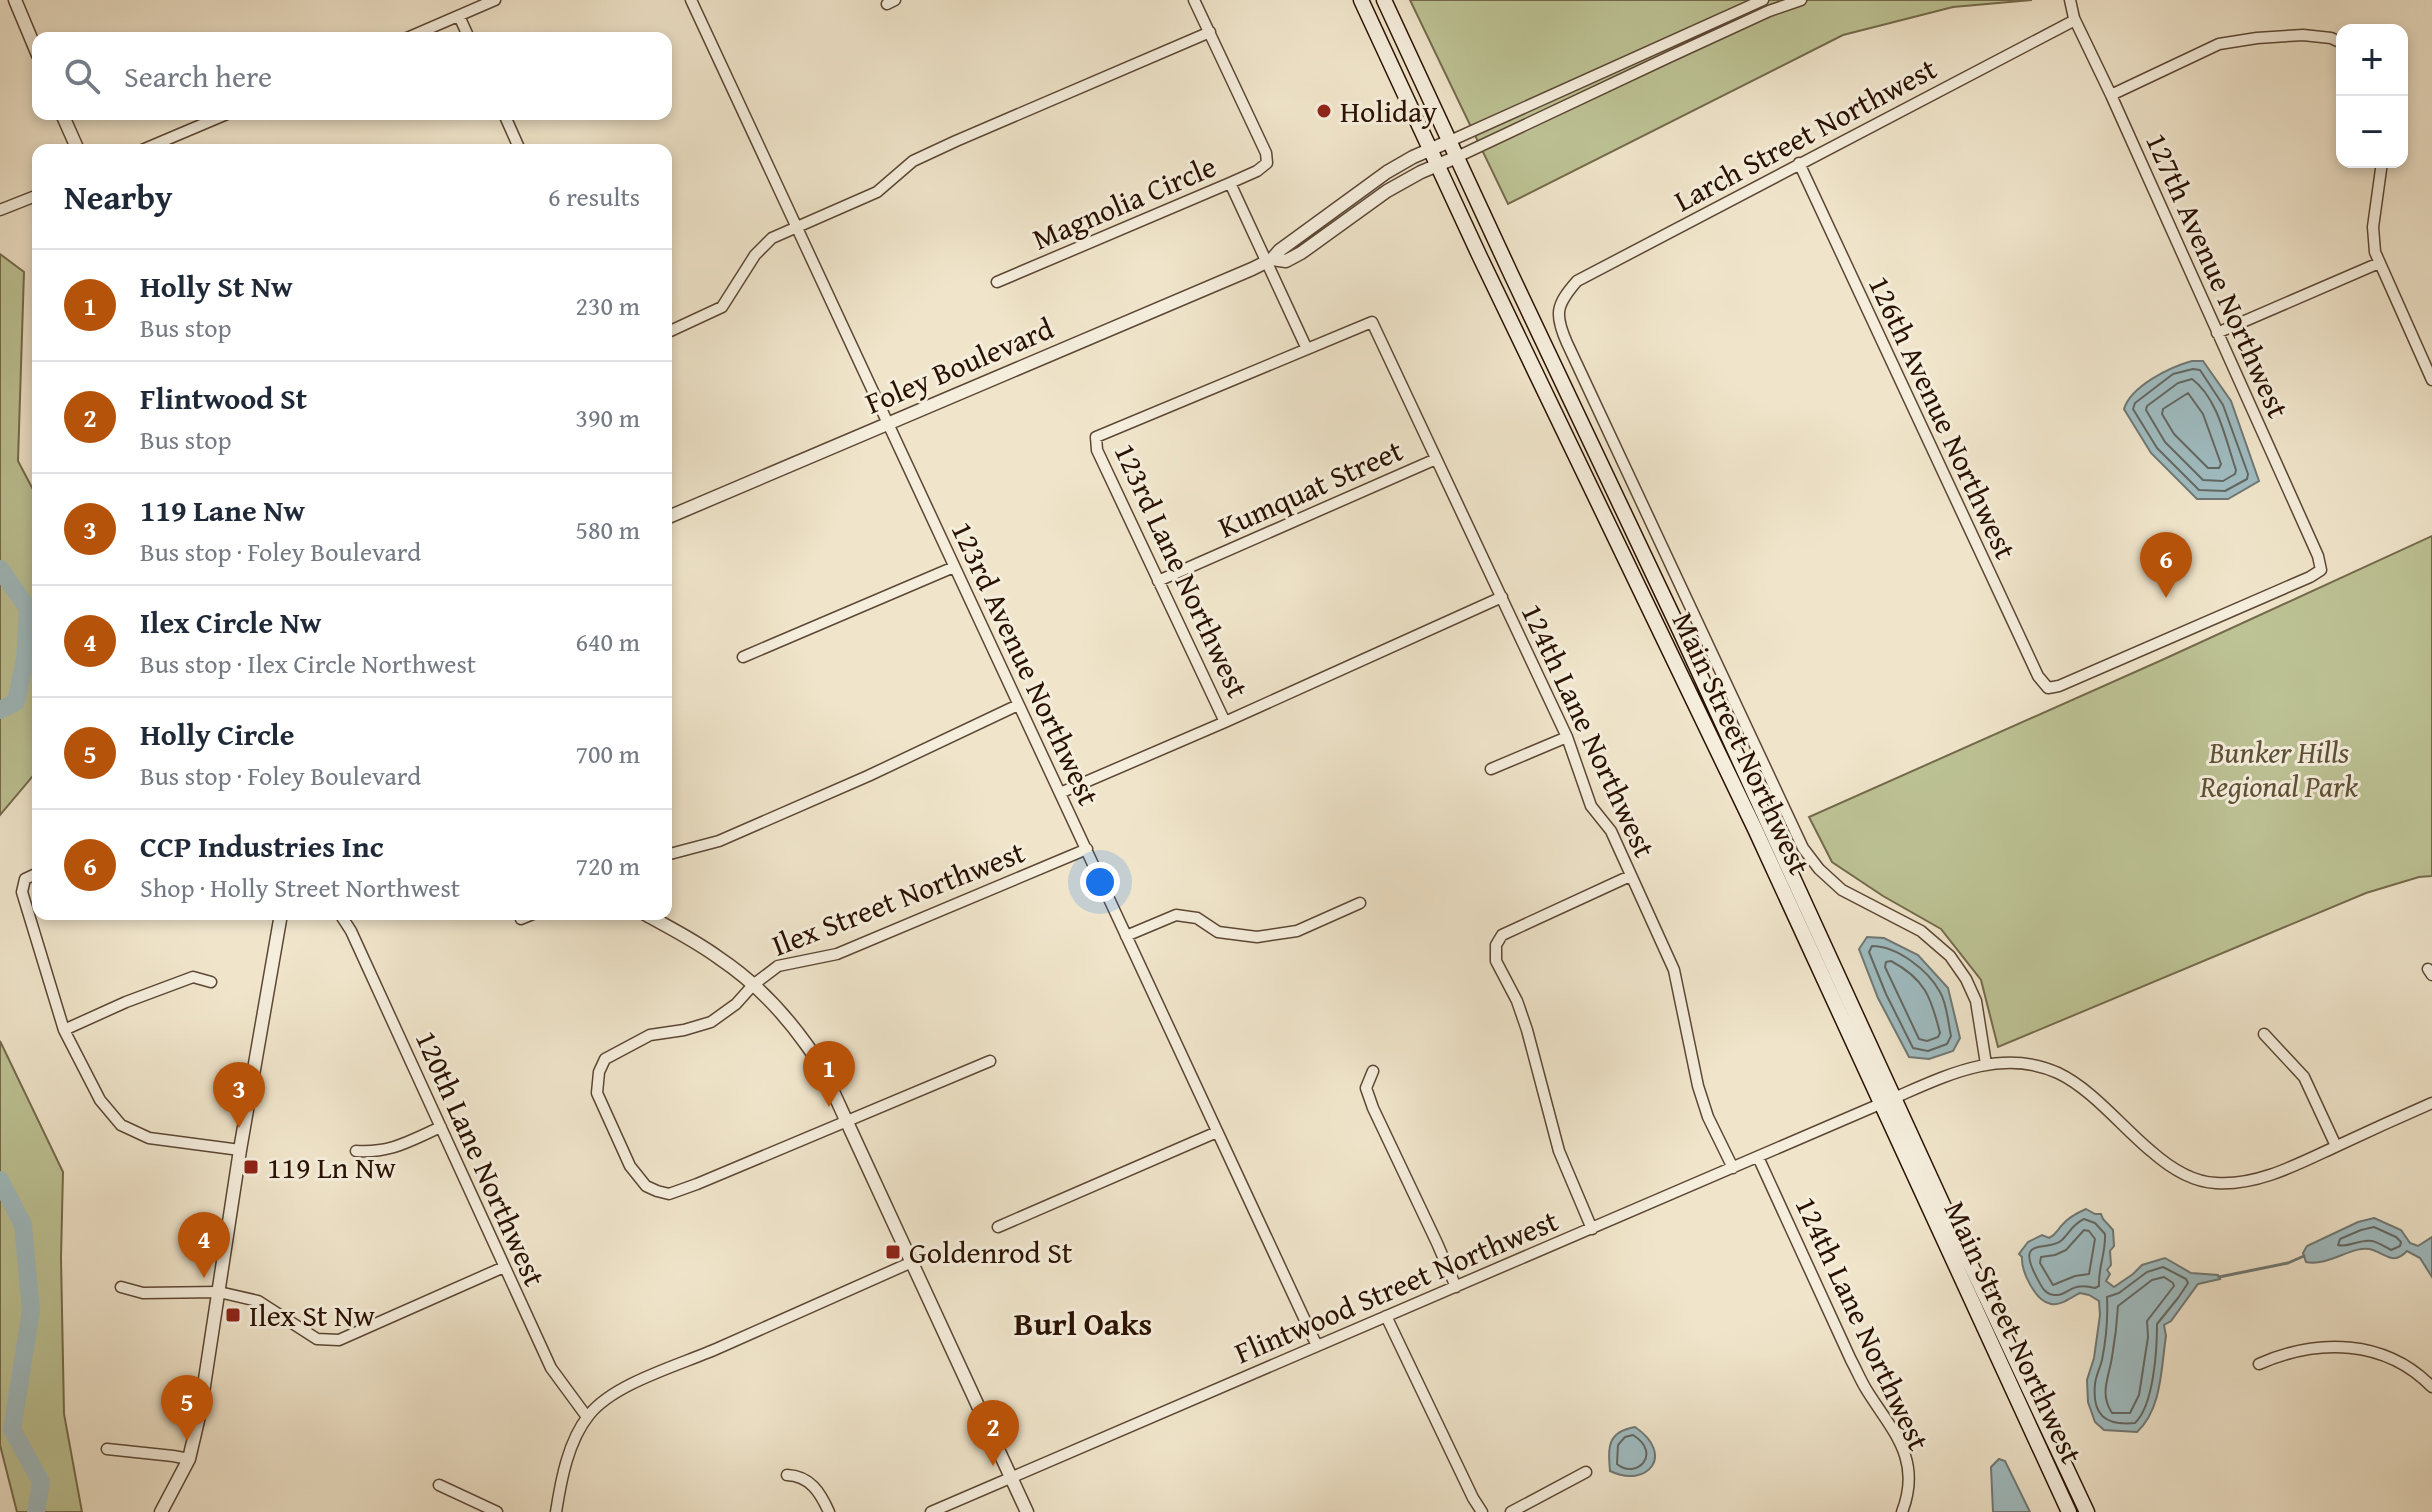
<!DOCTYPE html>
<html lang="en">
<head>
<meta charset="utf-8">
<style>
	body { margin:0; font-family:"Gentium Book Plus",serif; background:#f2f2f3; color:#1f2937 }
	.controls { position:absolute; right:24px; top:24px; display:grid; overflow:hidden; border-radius:16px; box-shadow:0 4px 12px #0003 }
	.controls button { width:72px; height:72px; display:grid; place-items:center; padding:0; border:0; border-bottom:2px solid #e0e1e3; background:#fff; color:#1f2937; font:40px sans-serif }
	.you { position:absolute; left:1100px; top:882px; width:28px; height:28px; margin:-20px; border:6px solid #fff; border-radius:50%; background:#1a73e8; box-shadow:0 0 0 12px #1a73e833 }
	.badge { display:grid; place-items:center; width:52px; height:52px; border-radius:50%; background:#b45309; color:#fff; font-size:26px; font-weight:700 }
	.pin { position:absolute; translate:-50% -66px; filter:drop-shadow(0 2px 4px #0008) }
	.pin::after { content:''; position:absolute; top:42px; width:28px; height:24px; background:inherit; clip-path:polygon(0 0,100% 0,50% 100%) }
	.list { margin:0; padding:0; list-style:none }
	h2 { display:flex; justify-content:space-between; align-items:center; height:104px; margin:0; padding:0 32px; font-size:34px }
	h2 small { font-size:26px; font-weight:400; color:#747a83 }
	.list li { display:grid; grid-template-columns:52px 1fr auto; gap:24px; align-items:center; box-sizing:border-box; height:112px; padding:0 32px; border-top:2px solid #e0e1e3 }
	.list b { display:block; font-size:30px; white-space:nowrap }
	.list p { margin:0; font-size:26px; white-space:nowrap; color:#747a83 }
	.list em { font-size:26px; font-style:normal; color:#747a83 }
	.icon { flex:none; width:44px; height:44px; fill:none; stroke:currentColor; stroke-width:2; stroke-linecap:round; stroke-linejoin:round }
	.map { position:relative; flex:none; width:2432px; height:1512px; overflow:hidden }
	.search { position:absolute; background:#fff; box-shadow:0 4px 12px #0003; left:32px; top:32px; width:640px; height:88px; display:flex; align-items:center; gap:20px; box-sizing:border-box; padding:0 28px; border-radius:16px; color:#747a83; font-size:30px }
	.panel { position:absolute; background:#fff; box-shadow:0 4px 12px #0003; left:32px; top:144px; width:640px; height:776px; border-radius:16px }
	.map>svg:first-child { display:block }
	.green { fill:#bdc395; stroke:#746a4b; stroke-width:2 }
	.water { fill:#9fbcc1; stroke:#707874; stroke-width:2 }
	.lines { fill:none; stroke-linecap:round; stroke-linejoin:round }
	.shore { stroke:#646761; stroke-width:2 }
	.stream { stroke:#707874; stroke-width:3 }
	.river { stroke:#9fbcc1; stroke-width:18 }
	.minor-casing { stroke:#5c4734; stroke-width:13 }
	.tertiary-casing { stroke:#5c4734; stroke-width:15 }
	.secondary-casing { stroke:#2a1201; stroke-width:17 }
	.minor { stroke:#f5eedd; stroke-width:10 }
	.tertiary { stroke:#f5eedd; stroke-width:12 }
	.secondary { stroke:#f5eedd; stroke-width:14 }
	.poi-dot { fill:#8f2418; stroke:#f5eedd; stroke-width:3 }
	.labels { text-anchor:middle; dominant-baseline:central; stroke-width:6; stroke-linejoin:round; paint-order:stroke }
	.poi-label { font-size:30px; fill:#2a1201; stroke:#f5eedd; text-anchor:start }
	.street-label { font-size:30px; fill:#2a1201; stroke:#f5eedd }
	.park-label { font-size:30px; font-style:italic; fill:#5d5035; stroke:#f5eedd }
	.neighbourhood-label { font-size:32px; font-weight:bold; fill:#2a1201; stroke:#f5eedd }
</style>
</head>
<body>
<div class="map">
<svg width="2432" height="1512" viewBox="0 0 2432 1512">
	<rect width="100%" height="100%" fill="#f0e5cb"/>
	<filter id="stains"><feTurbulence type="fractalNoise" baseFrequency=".0025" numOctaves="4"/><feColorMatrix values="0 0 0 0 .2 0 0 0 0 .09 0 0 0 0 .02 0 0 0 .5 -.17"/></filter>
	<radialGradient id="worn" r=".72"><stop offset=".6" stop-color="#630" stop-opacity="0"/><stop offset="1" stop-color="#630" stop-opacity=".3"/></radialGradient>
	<path class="green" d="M1410,0H2032L1953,7L1843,35L1508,204Z
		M0,254L24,272L18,461L38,499V770L0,815Z
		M2432,536V876L2419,877L2366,893L1998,1047L1981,980L1941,929L1883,896L1832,862L1809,817L2162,660Z
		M0,1041L63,1172L61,1258L64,1414L82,1512H17L0,1445Z"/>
	<path class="water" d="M2192,361H2203L2231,401L2259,481L2228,499H2197L2151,453L2124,409C2131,386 2170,367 2192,361Z
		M1867,937L1884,938L1918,955L1948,988L1960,1038L1953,1051L1929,1059L1909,1057L1878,998L1859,949Z
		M2086,1209L2095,1214H2101L2103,1219L2113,1230L2114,1246L2110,1251L2111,1265L2107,1270L2110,1274L2106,1281L2114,1287L2133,1274L2142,1265L2165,1258L2191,1273L2218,1275L2220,1279L2198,1284L2171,1321L2164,1325L2166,1336C2161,1368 2162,1409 2137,1432L2104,1430L2095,1422L2088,1402L2087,1380L2094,1358L2100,1315L2099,1301L2089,1295L2080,1293C2071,1297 2061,1306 2051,1304C2035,1301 2021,1271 2022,1257L2019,1254L2028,1242L2042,1235L2049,1238C2057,1234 2057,1230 2063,1224C2069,1217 2077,1213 2086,1209Z
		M2374,1218L2401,1230L2410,1243L2418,1246L2432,1237V1277L2420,1258L2407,1251C2394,1265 2387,1255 2373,1250C2354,1243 2330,1267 2306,1262L2303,1253L2307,1246L2358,1222Z
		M1635,1427C1676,1455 1647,1489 1610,1471C1608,1447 1607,1432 1635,1427Z
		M1999,1459L2005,1461L2030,1512H1993L1991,1467Z"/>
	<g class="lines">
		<path class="shore" d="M2193,369L2200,370L2223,405L2248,474L2247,479L2225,491L2199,490L2157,448L2133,409L2135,403L2173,374Z
			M2192,379C2218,398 2226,441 2236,470L2235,474L2223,481L2203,480L2165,442L2146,410L2147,406L2178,383Z
			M2188,393L2203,414L2221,464L2219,468H2208L2174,434L2162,414L2163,409Z
			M1872,946C1897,946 1928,970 1940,992C1947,1004 1948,1022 1951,1036L1947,1044L1928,1051L1913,1048L1886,994L1869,952Z
			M1891,961C1925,979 1931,997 1940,1033L1938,1037L1927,1041L1919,1039L1885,967L1886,962Z
			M2084,1219L2095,1223L2105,1234C2106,1252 2098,1268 2099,1286L2095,1288C2069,1281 2068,1297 2054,1295C2044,1294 2041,1285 2037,1278C2014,1235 2048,1253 2062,1240C2070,1232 2073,1224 2084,1219Z
			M2374,1227L2396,1237L2401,1242L2400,1246L2391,1250C2385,1247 2378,1242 2372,1241C2359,1239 2349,1248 2338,1245L2340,1239L2361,1230Z
			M2084,1230L2089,1231L2095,1239L2089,1274L2075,1276L2053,1285L2040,1263L2041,1257L2055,1255L2066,1250Z
			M2163,1267L2186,1279L2188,1283L2178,1298L2157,1324C2157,1349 2154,1405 2135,1423C2105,1426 2092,1415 2095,1384C2096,1375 2100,1368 2102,1360C2106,1340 2108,1317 2107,1297L2119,1293L2147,1272Z
			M2164,1277L2173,1283L2174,1286L2147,1321L2148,1337L2139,1395L2130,1413H2112C2099,1393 2109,1378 2112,1357C2115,1340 2117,1323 2118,1306L2152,1280Z
			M1633,1435C1663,1454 1636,1480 1617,1464L1618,1445L1625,1437Z"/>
		<path class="stream" d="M2219,1277L2288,1263L2304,1256"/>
		<path class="river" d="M0,569L28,608L25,660L16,702L0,710
			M0,1180L23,1225L31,1311L12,1429L41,1482L36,1512"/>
		<g class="minor-casing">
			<path id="minor" d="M691,0L1317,1346
				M887,4L895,0
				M459,16L469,38
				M407,38L495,0
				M2111,95L2219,44L2257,38L2303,35L2331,38L2342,43
				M504,114L520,150
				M1450,141L1763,0
				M142,150L227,114
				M1457,157L1669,57L1769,11L1801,0
				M2382,162L2373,227L2375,252L2432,380
				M1799,163L2038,676L2048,688L2059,686L2310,577L2321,570L2318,556L2111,95L2074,18L2070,0
				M1230,183L1306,347
				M0,210L38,195
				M997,282L1230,183L1257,171L1267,163L1266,153L1194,0
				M666,333L722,307L755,255L772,238L877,192L913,161L956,141L1210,32
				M2217,333L2379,263
				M1158,581L1436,459
				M743,657L954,567
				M1225,722L1097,450L1096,437L1372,322L1567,737L1591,806L1611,831L1674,970L1698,1086L1708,1117L1733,1168
				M1491,769L1567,737
				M1060,793L1225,722L1502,597
				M666,855L719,841L868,776L1018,705
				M38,873L25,879L22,892L64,1030L100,1100L121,1125L149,1138L240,1150
				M340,914L351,931L551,1368L587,1417
				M521,919L533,914
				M1126,936L1176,915L1197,918L1218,932L1257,937L1297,931L1360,903
				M2428,969L2432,975
				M64,1030L126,1002L193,977L211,982
				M2264,1034L2304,1077L2336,1146
				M990,1061L697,1184L669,1194L657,1191L646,1186L630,1166L597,1093L599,1072L605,1059L650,1035L684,1030L711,1022L736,1004L753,985L778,966L837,954L1087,849
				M1986,1064L1976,1001L1966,979L1950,956L1921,931L1842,890L1819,869L1803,848L1567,343C1554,314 1556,305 1577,281L2075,20
				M1373,1071L1366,1088L1373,1108L1437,1243L1456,1287
				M1894,1098C1945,1076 2001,1047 2058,1073C2092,1089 2122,1127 2151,1151C2169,1167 2191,1182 2216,1183C2258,1186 2300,1163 2337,1146C2369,1131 2400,1117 2432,1103
				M356,1151C392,1153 409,1141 441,1127
				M1758,1157L1851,1360C1856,1369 1860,1379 1866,1389C1891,1430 1923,1458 1902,1512
				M998,1227L1217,1132
				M1592,1229L1559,1151L1527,1030L1517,1001L1496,961V945L1502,935L1630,876
				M121,1287L143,1293L219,1292L258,1301L317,1339L339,1340L504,1267
				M1386,1316L1473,1498L1482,1512
				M2259,1364C2318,1338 2385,1339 2432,1387
				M107,1449L173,1456L189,1459
				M787,1475C810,1476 820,1492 829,1512
				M439,1485L497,1512
				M556,1512C561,1480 568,1441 589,1415C615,1382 684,1364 723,1346C786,1318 849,1290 912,1262
				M931,1512L1880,1104
				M1511,1512L1586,1472"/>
		</g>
		<g class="tertiary-casing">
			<path id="tertiary" d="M15,0L38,55
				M62,114L78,150
				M1272,259L1286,261L1301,253L1387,191L1421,172L1457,157
				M666,518L1252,269L1272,259L1280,250L1387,172L1413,157L1450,141
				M645,914C670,928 696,941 719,958C752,980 783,1012 806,1044C823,1067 834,1094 846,1120L1027,1512
				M161,1512L189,1459L200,1412L240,1150L281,914"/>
		</g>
		<g class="secondary-casing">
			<path id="secondary" d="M1361,0L1480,257L1755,829L2069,1512
				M1384,0L1510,272L1680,631L1954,1229L2087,1512"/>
		</g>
		<use href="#minor" class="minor"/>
		<use href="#tertiary" class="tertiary"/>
		<use href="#secondary" class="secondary"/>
	</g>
	<g class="poi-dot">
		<circle cx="1324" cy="111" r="8"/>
		<rect x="243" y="1159" width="16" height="16" rx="4"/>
		<rect x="885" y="1244" width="16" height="16" rx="4"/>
		<rect x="225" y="1307" width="16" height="16" rx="4"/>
	</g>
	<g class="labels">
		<g class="poi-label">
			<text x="1340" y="111">Holiday</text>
			<text x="267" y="1167">119 Ln Nw</text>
			<text x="909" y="1252">Goldenrod St</text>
			<text x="249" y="1315">Ilex St Nw</text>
		</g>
		<g class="street-label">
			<text transform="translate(1805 134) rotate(-28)">Larch Street Northwest</text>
			<text transform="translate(1124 202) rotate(-23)">Magnolia Circle</text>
			<text transform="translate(2218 275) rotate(66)">127th Avenue Northwest</text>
			<text transform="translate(959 365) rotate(-23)">Foley Boulevard</text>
			<text transform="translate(1943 417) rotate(65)">126th Avenue Northwest</text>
			<text transform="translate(1310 488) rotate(-24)">Kumquat Street</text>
			<text transform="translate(1182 570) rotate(65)">123rd Lane Northwest</text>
			<text transform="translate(1026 663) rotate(65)">123rd Avenue Northwest</text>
			<text transform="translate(1589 730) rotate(65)">124th Lane Northwest</text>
			<text transform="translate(1742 743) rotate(65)">Main Street Northwest</text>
			<text transform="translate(898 898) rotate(-21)">Ilex Street Northwest</text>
			<text transform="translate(481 1158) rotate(66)">120th Lane Northwest</text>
			<text transform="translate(1396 1286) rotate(-23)">Flintwood Street Northwest</text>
			<text transform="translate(1863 1323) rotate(65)">124th Lane Northwest</text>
			<text transform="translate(2014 1332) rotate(65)">Main Street Northwest</text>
		</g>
		<g class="park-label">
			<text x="2279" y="752">Bunker Hills<tspan x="2279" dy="34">Regional Park</tspan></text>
		</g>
		<g class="neighbourhood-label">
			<text x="1083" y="1323">Burl Oaks</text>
		</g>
	</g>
	<rect width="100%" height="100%" filter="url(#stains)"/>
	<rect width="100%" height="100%" fill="url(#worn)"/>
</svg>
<div class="controls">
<button>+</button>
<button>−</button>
</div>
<div class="you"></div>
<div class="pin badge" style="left:829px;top:1107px">1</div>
<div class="pin badge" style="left:993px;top:1466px">2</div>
<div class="pin badge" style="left:239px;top:1128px">3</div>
<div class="pin badge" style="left:204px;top:1278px">4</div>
<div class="pin badge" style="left:187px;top:1441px">5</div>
<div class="pin badge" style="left:2166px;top:598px">6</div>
<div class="search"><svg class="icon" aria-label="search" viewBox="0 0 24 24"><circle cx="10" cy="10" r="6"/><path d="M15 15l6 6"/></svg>Search here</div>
<section class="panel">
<h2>Nearby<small>6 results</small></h2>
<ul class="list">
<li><span class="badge">1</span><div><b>Holly St Nw</b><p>Bus stop</p></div><em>230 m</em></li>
<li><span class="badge">2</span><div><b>Flintwood St</b><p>Bus stop</p></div><em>390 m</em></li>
<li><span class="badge">3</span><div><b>119 Lane Nw</b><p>Bus stop · Foley Boulevard</p></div><em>580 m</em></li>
<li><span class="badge">4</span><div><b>Ilex Circle Nw</b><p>Bus stop · Ilex Circle Northwest</p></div><em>640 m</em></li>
<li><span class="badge">5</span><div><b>Holly Circle</b><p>Bus stop · Foley Boulevard</p></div><em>700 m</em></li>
<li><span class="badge">6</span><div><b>CCP Industries Inc</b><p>Shop · Holly Street Northwest</p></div><em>720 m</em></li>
</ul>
</section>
</div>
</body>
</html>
